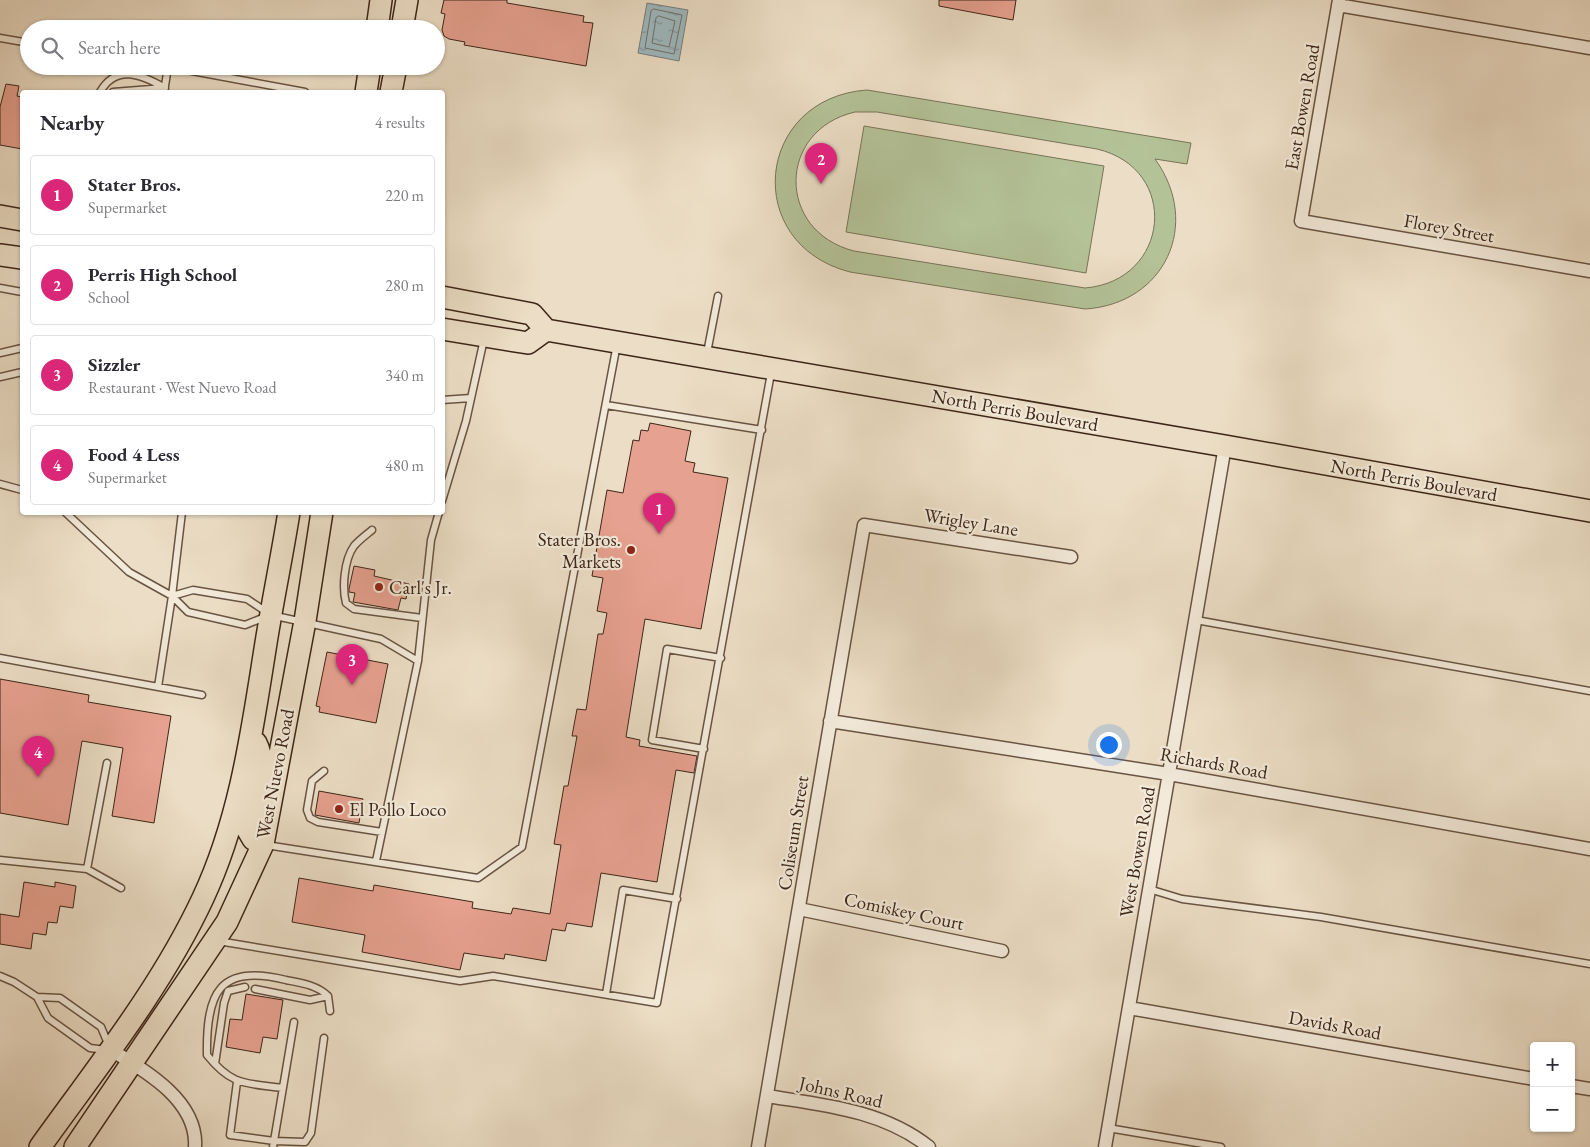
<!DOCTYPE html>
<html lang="en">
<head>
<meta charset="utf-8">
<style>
	body { margin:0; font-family:"EB Garamond",serif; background:#f7f7f7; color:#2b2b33 }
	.controls { position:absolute; right:15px; bottom:15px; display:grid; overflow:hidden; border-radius:5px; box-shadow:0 1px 4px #0004 }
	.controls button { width:45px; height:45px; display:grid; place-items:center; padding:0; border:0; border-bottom:1px solid #e1e1e2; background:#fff; color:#2b2b33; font:25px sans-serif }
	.you { position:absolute; left:1108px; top:744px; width:18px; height:18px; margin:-12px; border:4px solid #fff; border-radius:50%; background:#1a73e8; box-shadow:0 0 0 8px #1a73e833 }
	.badge { display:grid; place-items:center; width:32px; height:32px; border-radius:50%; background:#db2777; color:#fff; font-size:16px; font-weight:700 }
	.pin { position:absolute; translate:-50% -41px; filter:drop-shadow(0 1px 2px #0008) }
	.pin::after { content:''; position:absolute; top:26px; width:18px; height:15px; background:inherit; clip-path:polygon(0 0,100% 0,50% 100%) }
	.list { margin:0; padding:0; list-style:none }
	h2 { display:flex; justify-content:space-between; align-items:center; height:65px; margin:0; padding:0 20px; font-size:21px }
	h2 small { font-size:16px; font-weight:400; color:#7c7c81 }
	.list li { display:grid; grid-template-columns:32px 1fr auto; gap:15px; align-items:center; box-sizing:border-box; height:80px; margin:0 10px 10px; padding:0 10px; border:1px solid #e1e1e2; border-radius:5px }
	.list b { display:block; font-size:19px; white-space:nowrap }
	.list p { margin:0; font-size:16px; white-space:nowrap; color:#7c7c81 }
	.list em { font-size:16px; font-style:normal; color:#7c7c81 }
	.icon { flex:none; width:28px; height:28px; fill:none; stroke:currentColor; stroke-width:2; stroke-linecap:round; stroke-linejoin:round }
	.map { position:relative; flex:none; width:1590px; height:1147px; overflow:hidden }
	.search { position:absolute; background:#fff; box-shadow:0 1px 4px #0004; left:20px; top:20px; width:425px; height:55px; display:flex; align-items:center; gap:12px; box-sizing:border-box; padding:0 18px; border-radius:28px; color:#7c7c81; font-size:19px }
	.panel { position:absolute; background:#fff; box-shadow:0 1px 4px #0004; left:20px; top:90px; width:425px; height:425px; border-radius:5px }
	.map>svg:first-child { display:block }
	.garden { fill:#b4c298; stroke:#787458; fill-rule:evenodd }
	.water { fill:url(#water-ripples); stroke:#777e7c }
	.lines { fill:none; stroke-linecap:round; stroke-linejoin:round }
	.shore { stroke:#6d706c; stroke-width:1 }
	.building { fill:#e7a190; stroke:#3c2617 }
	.lane-casing { stroke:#685443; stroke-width:9 }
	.street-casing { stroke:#685443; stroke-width:15 }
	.primary-casing { stroke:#3c2617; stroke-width:24 }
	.lane { stroke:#f3eada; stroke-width:6 }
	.street { stroke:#f3eada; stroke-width:12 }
	.primary { stroke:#ecdec6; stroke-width:21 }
	.poi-dot { fill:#8f2418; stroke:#f3eada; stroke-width:2 }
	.labels { text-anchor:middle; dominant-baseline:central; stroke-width:4.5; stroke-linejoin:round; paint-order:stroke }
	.street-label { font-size:19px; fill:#3c2617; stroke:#f3eada }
	.poi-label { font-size:19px; fill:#3c2617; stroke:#f3eada; text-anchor:start }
</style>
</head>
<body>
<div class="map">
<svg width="1590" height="1147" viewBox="0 0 1590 1147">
	<defs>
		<pattern id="water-ripples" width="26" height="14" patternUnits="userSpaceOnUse" patternTransform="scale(1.25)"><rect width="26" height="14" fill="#9eb9c0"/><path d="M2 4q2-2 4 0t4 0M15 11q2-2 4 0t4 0" fill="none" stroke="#82969b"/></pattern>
	</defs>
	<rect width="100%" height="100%" fill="#ecdec6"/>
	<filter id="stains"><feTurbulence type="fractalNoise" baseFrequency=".004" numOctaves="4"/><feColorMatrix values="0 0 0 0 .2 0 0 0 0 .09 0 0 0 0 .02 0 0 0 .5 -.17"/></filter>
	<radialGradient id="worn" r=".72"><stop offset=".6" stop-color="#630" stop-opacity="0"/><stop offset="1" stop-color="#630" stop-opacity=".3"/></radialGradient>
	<path class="garden" d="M867,90L1191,143L1187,164L1155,159C1202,224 1165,304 1085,309L850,272C741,244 755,98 867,90ZM855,112H877L1097,149C1181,169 1170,281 1085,288L854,251C776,231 777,130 855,112Z
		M864,126L1104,166L1086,273L846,232Z"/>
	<path class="water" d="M647,3L688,10L679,61L638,53Z"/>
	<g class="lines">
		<path class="shore" d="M654,9L682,15L674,54L645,48L651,11Z
			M659,16L675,21L669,47L652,43L656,18Z"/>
	</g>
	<path class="building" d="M444,0H507V3L584,16L583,22L593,23L586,66L464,45L465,42L449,39L444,36L442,30L445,14L441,13Z
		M939,0H1016L1013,20L939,6Z
		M6,84L19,86L17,96L22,97V149L0,145V107Z
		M650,423L691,431L685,461L695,463L693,472L728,478L701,629L645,619L626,737L640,740L639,746L697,756L694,773L676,770L657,882L601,873L592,927L567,923L565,931L552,929L546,961L505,954L504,959L464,953L460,970L362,952L365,935L292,922L299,878L373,891L374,885L473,902L472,908L511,914L513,908L550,914L561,845L554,844L564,786H568L577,736H572L577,709L586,710L598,634H603L607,613L597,611L603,578L592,576L607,490L623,493L633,440L639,441L641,430L648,431Z
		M354,566L375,570L374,576L409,584L406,599L401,598L398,610L353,602L355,593L349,592V589Z
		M327,652L388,664L376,723L319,712L320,707L316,706Z
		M0,679L89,695L88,702L171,716L154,823L112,816L123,748L82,741L68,825L0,813Z
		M319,791L363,799L359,823L315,815Z
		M24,882L55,887V882L76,886L73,908L60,906L57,923L48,922L46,935L33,933L31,949L0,944V914L19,917Z
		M246,994L283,1000L277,1039L263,1037L260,1053L226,1047L230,1019L242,1020Z"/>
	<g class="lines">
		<g class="lane-casing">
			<path id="lane" d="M0,38L29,43
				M165,66L305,92
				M100,92C116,64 141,74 165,88
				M113,92L164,88
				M164,92L168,67
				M0,288L22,292
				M0,353L22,348
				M707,353L718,296
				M0,377L22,372
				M442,400L471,398
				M606,405L762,430
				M0,484L22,490
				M442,501L466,421L484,339
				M65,512L129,572L172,596L188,612L245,625L265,617
				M372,530C366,535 359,540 354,546C344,560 342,588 346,603L354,609L422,618
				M172,596L193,590L247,599L271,615L381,639L418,661
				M1196,620L1590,691
				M0,658L202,695
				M158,687L172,596L182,512
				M704,749L652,740L667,649L721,658
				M324,771L312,781L307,810L310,818L318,822L382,832
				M266,845L478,878L522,847L617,344
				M0,860L87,869L121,888
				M376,861L418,661L431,540L439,512
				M87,869L107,763
				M1149,889L1182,899L1321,917L1590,964
				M218,941L460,981L493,976L657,1003L771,373
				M0,976L14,982L37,997L60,998L101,1027L109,1046
				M255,989L310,1000L328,996
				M606,994L623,890L677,899
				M37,997L48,1018L90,1048L106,1050
				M215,1064L224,1003L228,991L245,987
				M237,1082L230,1135L274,1141L305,1142L311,1133L324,1038
				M282,1088C245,1083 232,1086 207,1055C206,993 219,963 286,980C301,983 317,985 328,996L330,1011
				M1108,1128L1221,1147
				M273,1147L294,1022"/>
		</g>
		<g class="street-casing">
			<path id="street" d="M1339,0L1301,221L1590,271
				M1338,5L1590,48
				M830,721L1169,774L1590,849
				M799,909L1002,951
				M1129,1008L1534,1079
				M111,1050C146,1071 198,1101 195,1147
				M1571,1086L1590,1089
				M767,1096C823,1105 883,1110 929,1147
				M758,1147L864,525L1071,557
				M1105,1147L1225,446"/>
		</g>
		<g class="primary-casing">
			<path id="primary" d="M377,29L381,0
				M402,29L407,0
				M366,92L370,66
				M391,92L396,66
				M0,216L22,220
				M0,255L22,258
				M442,297L532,314L546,330
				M442,329L528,343L546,330L1225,446L1590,511
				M256,743C269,768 253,803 246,827L253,839L263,844
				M40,1147C98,1066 161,988 203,898C241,817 252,730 266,643C273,599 282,556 289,512
				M75,1147L227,922L263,844L305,621L322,512"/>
		</g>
		<use href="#lane" class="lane"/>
		<use href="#street" class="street"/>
		<use href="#primary" class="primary"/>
	</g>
	<g class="poi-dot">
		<circle cx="631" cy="550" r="5"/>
		<circle cx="379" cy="587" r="5"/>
		<circle cx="339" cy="809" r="5"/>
	</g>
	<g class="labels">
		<g class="street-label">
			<text transform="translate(1302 107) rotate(-80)">East Bowen Road</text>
			<text transform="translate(1449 228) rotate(10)">Florey Street</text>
			<text transform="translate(1015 410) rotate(10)">North Perris Boulevard</text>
			<text transform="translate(1414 480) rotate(10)">North Perris Boulevard</text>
			<text transform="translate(971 522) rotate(9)">Wrigley Lane</text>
			<text transform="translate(1214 763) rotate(10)">Richards Road</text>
			<text transform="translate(275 774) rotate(-79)">West Nuevo Road</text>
			<text transform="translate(793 833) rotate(-81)">Coliseum Street</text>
			<text transform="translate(1137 852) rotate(-80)">West Bowen Road</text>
			<text transform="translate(904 911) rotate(12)">Comiskey Court</text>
			<text transform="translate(1335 1025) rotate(10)">Davids Road</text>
			<text transform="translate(841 1092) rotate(13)">Johns Road</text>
		</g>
		<g class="poi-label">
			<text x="621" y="539" text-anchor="end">Stater Bros.<tspan x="621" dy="22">Markets</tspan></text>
			<text x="389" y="587">Carl's Jr.</text>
			<text x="349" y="809">El Pollo Loco</text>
		</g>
	</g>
	<rect width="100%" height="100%" filter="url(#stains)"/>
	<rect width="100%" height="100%" fill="url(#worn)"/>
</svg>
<div class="controls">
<button>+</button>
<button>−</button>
</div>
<div class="you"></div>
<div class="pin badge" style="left:659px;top:534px">1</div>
<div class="pin badge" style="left:821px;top:184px">2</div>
<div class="pin badge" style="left:352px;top:685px">3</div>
<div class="pin badge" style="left:38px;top:777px">4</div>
<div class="search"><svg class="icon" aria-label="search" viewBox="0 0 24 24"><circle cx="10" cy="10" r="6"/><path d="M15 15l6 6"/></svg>Search here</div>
<section class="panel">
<h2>Nearby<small>4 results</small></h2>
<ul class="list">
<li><span class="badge">1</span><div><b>Stater Bros.</b><p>Supermarket</p></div><em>220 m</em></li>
<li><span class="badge">2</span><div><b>Perris High School</b><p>School</p></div><em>280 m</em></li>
<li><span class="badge">3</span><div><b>Sizzler</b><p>Restaurant · West Nuevo Road</p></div><em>340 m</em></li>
<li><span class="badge">4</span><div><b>Food 4 Less</b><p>Supermarket</p></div><em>480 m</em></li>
</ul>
</section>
</div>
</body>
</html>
